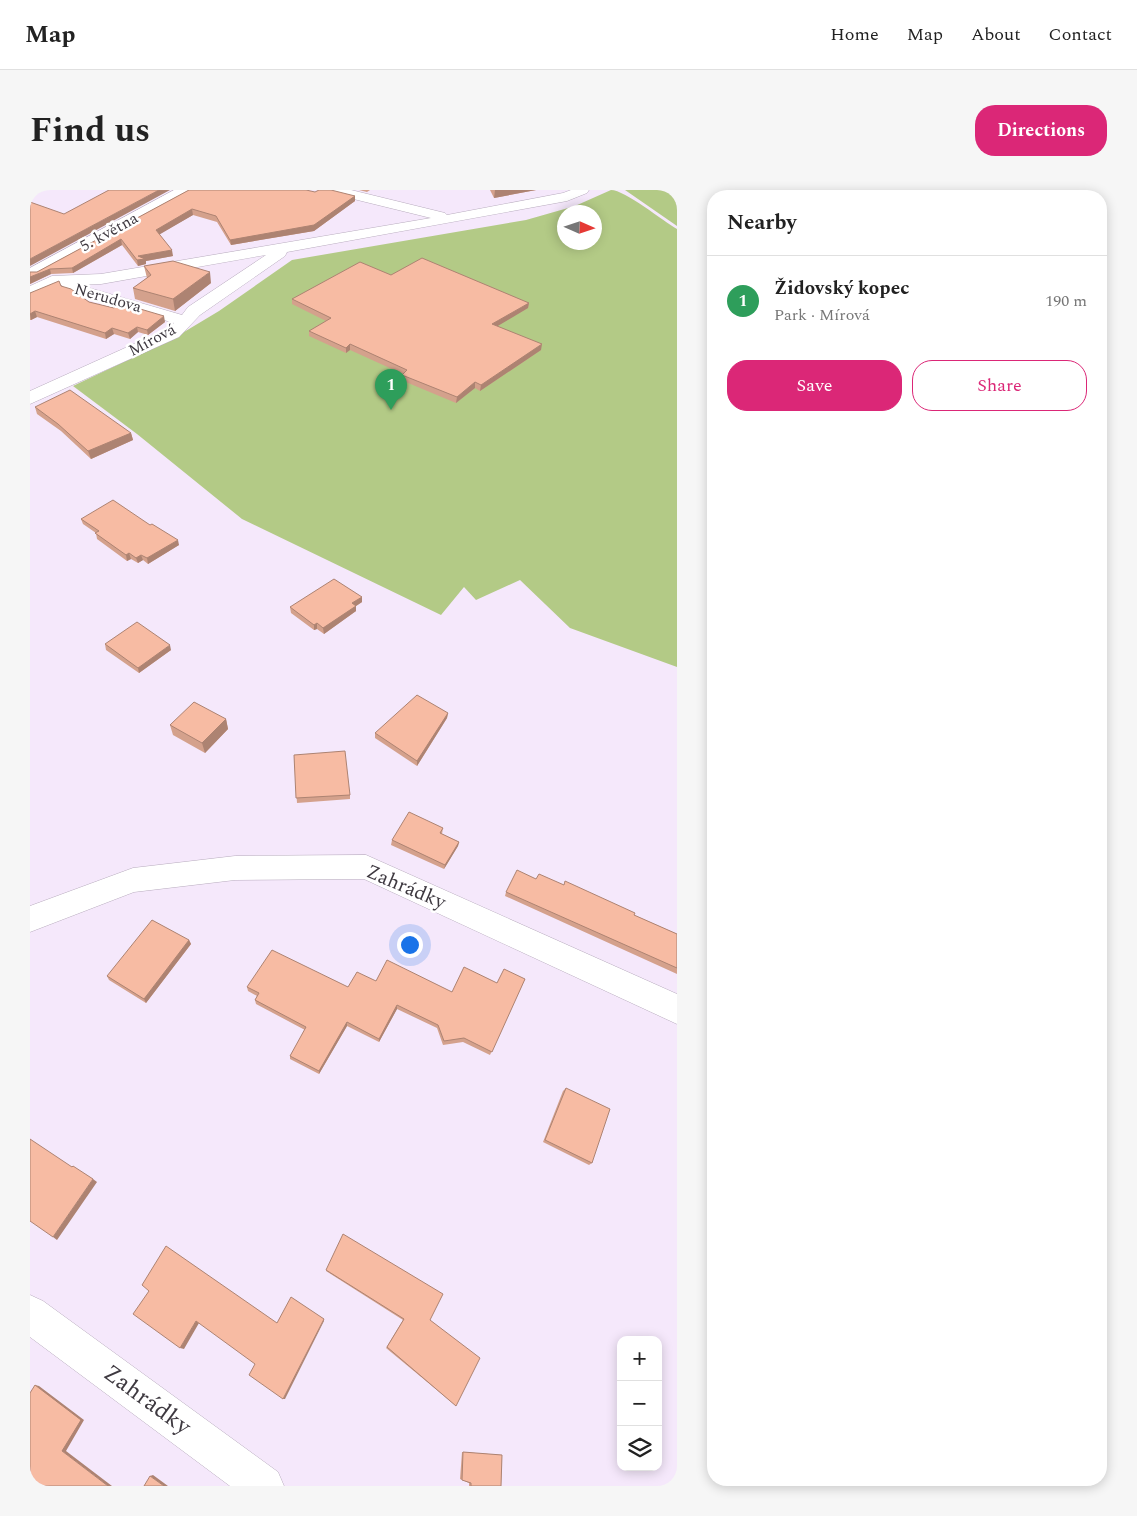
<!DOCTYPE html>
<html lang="en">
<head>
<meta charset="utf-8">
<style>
	body { margin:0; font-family:Spectral,serif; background:#f6f6f6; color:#222 }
	.controls { position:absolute; right:15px; bottom:15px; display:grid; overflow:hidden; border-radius:10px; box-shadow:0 2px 12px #0003 }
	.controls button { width:45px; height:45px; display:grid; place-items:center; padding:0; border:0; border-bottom:1px solid #e0e0e0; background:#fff; color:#222; font:25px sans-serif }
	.compass { position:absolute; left:527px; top:15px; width:45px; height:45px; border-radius:50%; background:#fff; box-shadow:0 2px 12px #0003; rotate:93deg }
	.you { position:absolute; left:379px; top:754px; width:18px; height:18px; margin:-12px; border:4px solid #fff; border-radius:50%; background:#1a73e8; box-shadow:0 0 0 8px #1a73e833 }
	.badge { display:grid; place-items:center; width:32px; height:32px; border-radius:50%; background:#db2777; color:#fff; font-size:16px; font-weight:700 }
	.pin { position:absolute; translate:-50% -41px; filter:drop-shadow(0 1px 2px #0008) }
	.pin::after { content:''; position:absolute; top:26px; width:18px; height:15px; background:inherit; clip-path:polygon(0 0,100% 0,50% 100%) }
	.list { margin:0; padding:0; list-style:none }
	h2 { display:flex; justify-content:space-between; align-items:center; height:65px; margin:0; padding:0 20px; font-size:21px }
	h2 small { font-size:16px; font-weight:400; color:#767676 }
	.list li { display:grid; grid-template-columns:32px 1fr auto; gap:15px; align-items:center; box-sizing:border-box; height:90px; padding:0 20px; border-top:1px solid #e0e0e0 }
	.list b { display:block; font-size:19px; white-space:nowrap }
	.list p { margin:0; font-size:16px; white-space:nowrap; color:#767676 }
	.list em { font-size:16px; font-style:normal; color:#767676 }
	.actions { display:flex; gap:10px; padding:15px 20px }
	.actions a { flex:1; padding:11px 0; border:1px solid #db2777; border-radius:20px; text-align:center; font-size:18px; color:#db2777 }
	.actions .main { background:#db2777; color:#fff }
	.icon { flex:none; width:28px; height:28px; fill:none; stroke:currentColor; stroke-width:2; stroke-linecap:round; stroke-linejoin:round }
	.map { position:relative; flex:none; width:647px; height:1296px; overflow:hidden; border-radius:20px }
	header { display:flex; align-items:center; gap:30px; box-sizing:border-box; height:70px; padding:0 25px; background:#fff; border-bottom:1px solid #e0e0e0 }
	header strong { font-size:24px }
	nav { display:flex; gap:28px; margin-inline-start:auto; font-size:18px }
	.intro { display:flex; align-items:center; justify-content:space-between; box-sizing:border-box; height:120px; padding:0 30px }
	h1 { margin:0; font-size:35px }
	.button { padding:12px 22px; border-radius:20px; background:#db2777; color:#fff; font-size:18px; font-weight:700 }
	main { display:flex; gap:30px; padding:0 30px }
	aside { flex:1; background:#fff; border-radius:20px; box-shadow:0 2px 12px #0003 }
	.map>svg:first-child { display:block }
	.green { fill:#b3ca86; fill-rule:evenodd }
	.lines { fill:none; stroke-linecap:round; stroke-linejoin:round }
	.minor-casing { stroke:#b8acbe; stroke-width:1 }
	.minor { fill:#fff; fill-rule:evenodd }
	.wall { fill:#d4a18c }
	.shaded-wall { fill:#ad8372 }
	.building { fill:#f7bba3; stroke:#ad8372 }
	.labels { text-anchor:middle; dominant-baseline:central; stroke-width:5; stroke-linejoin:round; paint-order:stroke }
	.far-street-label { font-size:16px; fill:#3e3940; stroke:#fff }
	.street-label { font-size:20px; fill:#3e3940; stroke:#fff }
	.near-street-label { font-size:24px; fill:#3e3940; stroke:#fff }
</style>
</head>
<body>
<header>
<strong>Map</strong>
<nav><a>Home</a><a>Map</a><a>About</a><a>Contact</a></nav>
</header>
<div class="intro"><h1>Find us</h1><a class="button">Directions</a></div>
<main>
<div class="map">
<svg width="647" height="1296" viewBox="0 0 647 1296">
	<rect width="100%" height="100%" fill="#f5e8fb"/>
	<path class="green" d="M581,0C595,0 633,31 647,39V477L540,438L490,390L446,410L434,397L411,425L212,329L107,244L43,196L144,148L189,121L262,70L496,30L545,16ZM534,22H564V52H534Z
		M595,0H647V36Z"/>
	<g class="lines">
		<g class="minor-casing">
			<path id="minor" d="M144,0H162L160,3L8,86L0,87V78Z
				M297,0H321L415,23L417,25L533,3L541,0H559L557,3L537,11L257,62L255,66L170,125L149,147L0,214V201L137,139L144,133L33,100L32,95L25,96L0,108V96L22,86L71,84L401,28L299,3ZM236,65L158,117L152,125L49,95L71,94Z
				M336,665L647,804V834L334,689L205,690L104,702L0,742V716L103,678L205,666Z
				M0,1105L13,1111L248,1282L254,1296H200L0,1147Z"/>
		</g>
		<use href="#minor" class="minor"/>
	</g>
	<path class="wall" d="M159,0L325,11L284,41L201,55L187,32L163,25L129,44L143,66L116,71V74L108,76L92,55L43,83L21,84L0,94V82H7Z
		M329,0H340L337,2Z
		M460,0H506L464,8Z
		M114,76L181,93L145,121L105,109L103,98L117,88Z
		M361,85L499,113L498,118L467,136L511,160L450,201L445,198L426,213L371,190L372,185L373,184L320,160L316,163L279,146V141L296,131L262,114V109Z
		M31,96L59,112L135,132L118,145L108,142L100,149L84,144L76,149L7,127L1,130H0V103Z
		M5,217L101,243L103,250L61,269L31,241L7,224Z
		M51,329L149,355L118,374L113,370L108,373L101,369L97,371L67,349L66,343L53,334Z
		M332,407V412L326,416V421L294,444L287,439L284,440L261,423L260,417Z
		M75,454L141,460L109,483L76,460Z
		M418,523L417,528L387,576L345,548V543Z
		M196,529L198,539L175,563L143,545L140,535Z
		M264,565L320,605V609L267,613Z
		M413,638L412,644L429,652L428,656L414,679L361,655L362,650Z
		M506,689L604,725L647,744V784L475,706L476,702Z
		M159,750L161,754L116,813L79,790L77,786Z
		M495,789L460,865L433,852L413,855L407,838L367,819L349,852L317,836L289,884L260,869V866L275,840L226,814L225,810L227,806L218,801L217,797H318L346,791L422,802Z
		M536,898L562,973L559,975L513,952L533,901Z
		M296,1080L400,1130L426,1216L425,1215L356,1158L373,1130L296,1081Z
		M432,1262L472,1265L471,1296H439V1293L430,1289Z"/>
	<path class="shaded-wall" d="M129,0H140L0,76V69Z
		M465,0H506L464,8Z
		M325,6V11L284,41L201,55L200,50Z
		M162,19L163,25L127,46L126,40Z
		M91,49L92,55L43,83L42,78Z
		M142,60L143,66L116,71V74L108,76L107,70L108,66Z
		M20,79L21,84L0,94V87Z
		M180,82L181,93L145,121L143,109Z
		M499,113L498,118L461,140L462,134Z
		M5,121L7,127L1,130L0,124Z
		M134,126L135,132L118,145L117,140Z
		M107,137L108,142L100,149L98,143Z
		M82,138L84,144L76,149L75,143Z
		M320,154V160L316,163V158Z
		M512,154L511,160L450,201L451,195Z
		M445,192V198L426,213L427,207Z
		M101,243L103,250L61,269L58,261Z
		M148,350L149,355L118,374L117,368Z
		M99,363L101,369L97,371L96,365Z
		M111,365L113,370L108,373L106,368Z
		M332,407V412L326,416V421L294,444L293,438L322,413Z
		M287,433V439L284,440V435Z
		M140,455L141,460L109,483L108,478Z
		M418,523L417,528L387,576V571Z
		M196,529L198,539L175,563L172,553Z
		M429,652L428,656L414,679L415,675Z
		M159,750L161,754L116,813L114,809Z
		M367,815V819L349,852V849Z
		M317,832V836L289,884V881Z
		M63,989L67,992L27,1050L23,1047Z
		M294,1129V1131L255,1209H253Z
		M166,1131L169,1133L154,1159L150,1158Z
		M5,1195L9,1196L54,1230L36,1261L82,1296H78L32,1261Z
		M123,1285L138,1296H134L120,1286Z"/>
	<path class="building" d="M79,0H129L0,69V12L34,24Z
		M159,0H276L285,2L289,0H301L325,6L284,35L200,50L186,26L162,19L126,40L142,60L108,66L115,69L107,70L91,49L42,78L20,79L0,87V82H7Z
		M392,68L499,113L462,134L512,154L451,195L445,192L427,207L372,185L377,180L320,154L316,158L279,141L301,128L262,109L330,72L361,85Z
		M143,71L180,82L143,109L103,98L121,85L114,76Z
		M29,91L31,96L41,99L59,112L84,118L90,113L134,126L117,140L107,137L98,143L82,138L75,143L5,121L0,124V103Z
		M40,200L101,243L58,261L28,234L5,217Z
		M83,310L120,335L122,334L148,350L117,368L111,365L106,368L99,363L96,365L65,343L69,341L51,329Z
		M304,389L332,407L322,413L326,416L293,438L287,433L284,435L260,417Z
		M107,432L140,455L108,478L75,454Z
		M387,505L418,523L387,571L345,543Z
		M164,512L196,529L172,553L140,535Z
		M315,561L320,605L266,608L264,565Z
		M379,622L413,638L410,643L429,652L415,675L362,650Z
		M487,680L506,689L509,684L534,695L535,691L605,723L604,725L647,744V778L476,702Z
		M122,730L159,750L114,809L77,786Z
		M242,760L318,797L327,782L346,791L357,770L422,802L434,777L467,793L474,779L495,789L462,862L434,848L414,851L408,835L367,815L349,849L317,832L289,881L260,866L276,837L225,810L229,803L217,797Z
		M536,898L580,919L562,973L515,950Z
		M0,949L42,977L43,976L63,989L23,1047L0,1031Z
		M313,1044L413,1104L400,1130L450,1168L426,1216L357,1157L374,1129L296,1080Z
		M136,1056L247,1133L261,1107L294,1129L253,1209L219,1185L225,1174L166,1131L150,1158L103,1124L119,1101L112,1095Z
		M5,1195L51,1230L32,1261L78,1296H0V1203Z
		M433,1262L472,1265L471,1296H441V1293L432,1290Z
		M120,1286L134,1296H114Z"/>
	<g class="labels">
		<g class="far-street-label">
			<text transform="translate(79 42) rotate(-29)">5. května</text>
			<text transform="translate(78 108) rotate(16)">Nerudova</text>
			<text transform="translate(122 150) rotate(-28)">Mírová</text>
		</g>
		<g class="street-label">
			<text transform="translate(376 697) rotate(23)">Zahrádky</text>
		</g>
		<g class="near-street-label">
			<text transform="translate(117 1210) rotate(36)">Zahrádky</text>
		</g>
	</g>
</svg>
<div class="controls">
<button>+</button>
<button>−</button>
<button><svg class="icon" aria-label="layers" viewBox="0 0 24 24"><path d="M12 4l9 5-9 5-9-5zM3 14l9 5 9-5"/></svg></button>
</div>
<svg class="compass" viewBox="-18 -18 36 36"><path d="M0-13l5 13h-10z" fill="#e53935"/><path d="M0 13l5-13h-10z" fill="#767676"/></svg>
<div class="you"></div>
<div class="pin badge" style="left:361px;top:220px;background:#2e9e5b">1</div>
</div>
<aside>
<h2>Nearby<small></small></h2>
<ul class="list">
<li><span class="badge" style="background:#2e9e5b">1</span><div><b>Židovský kopec</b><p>Park · Mírová</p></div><em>190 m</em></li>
</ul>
<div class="actions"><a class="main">Save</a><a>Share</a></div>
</aside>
</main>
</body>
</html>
